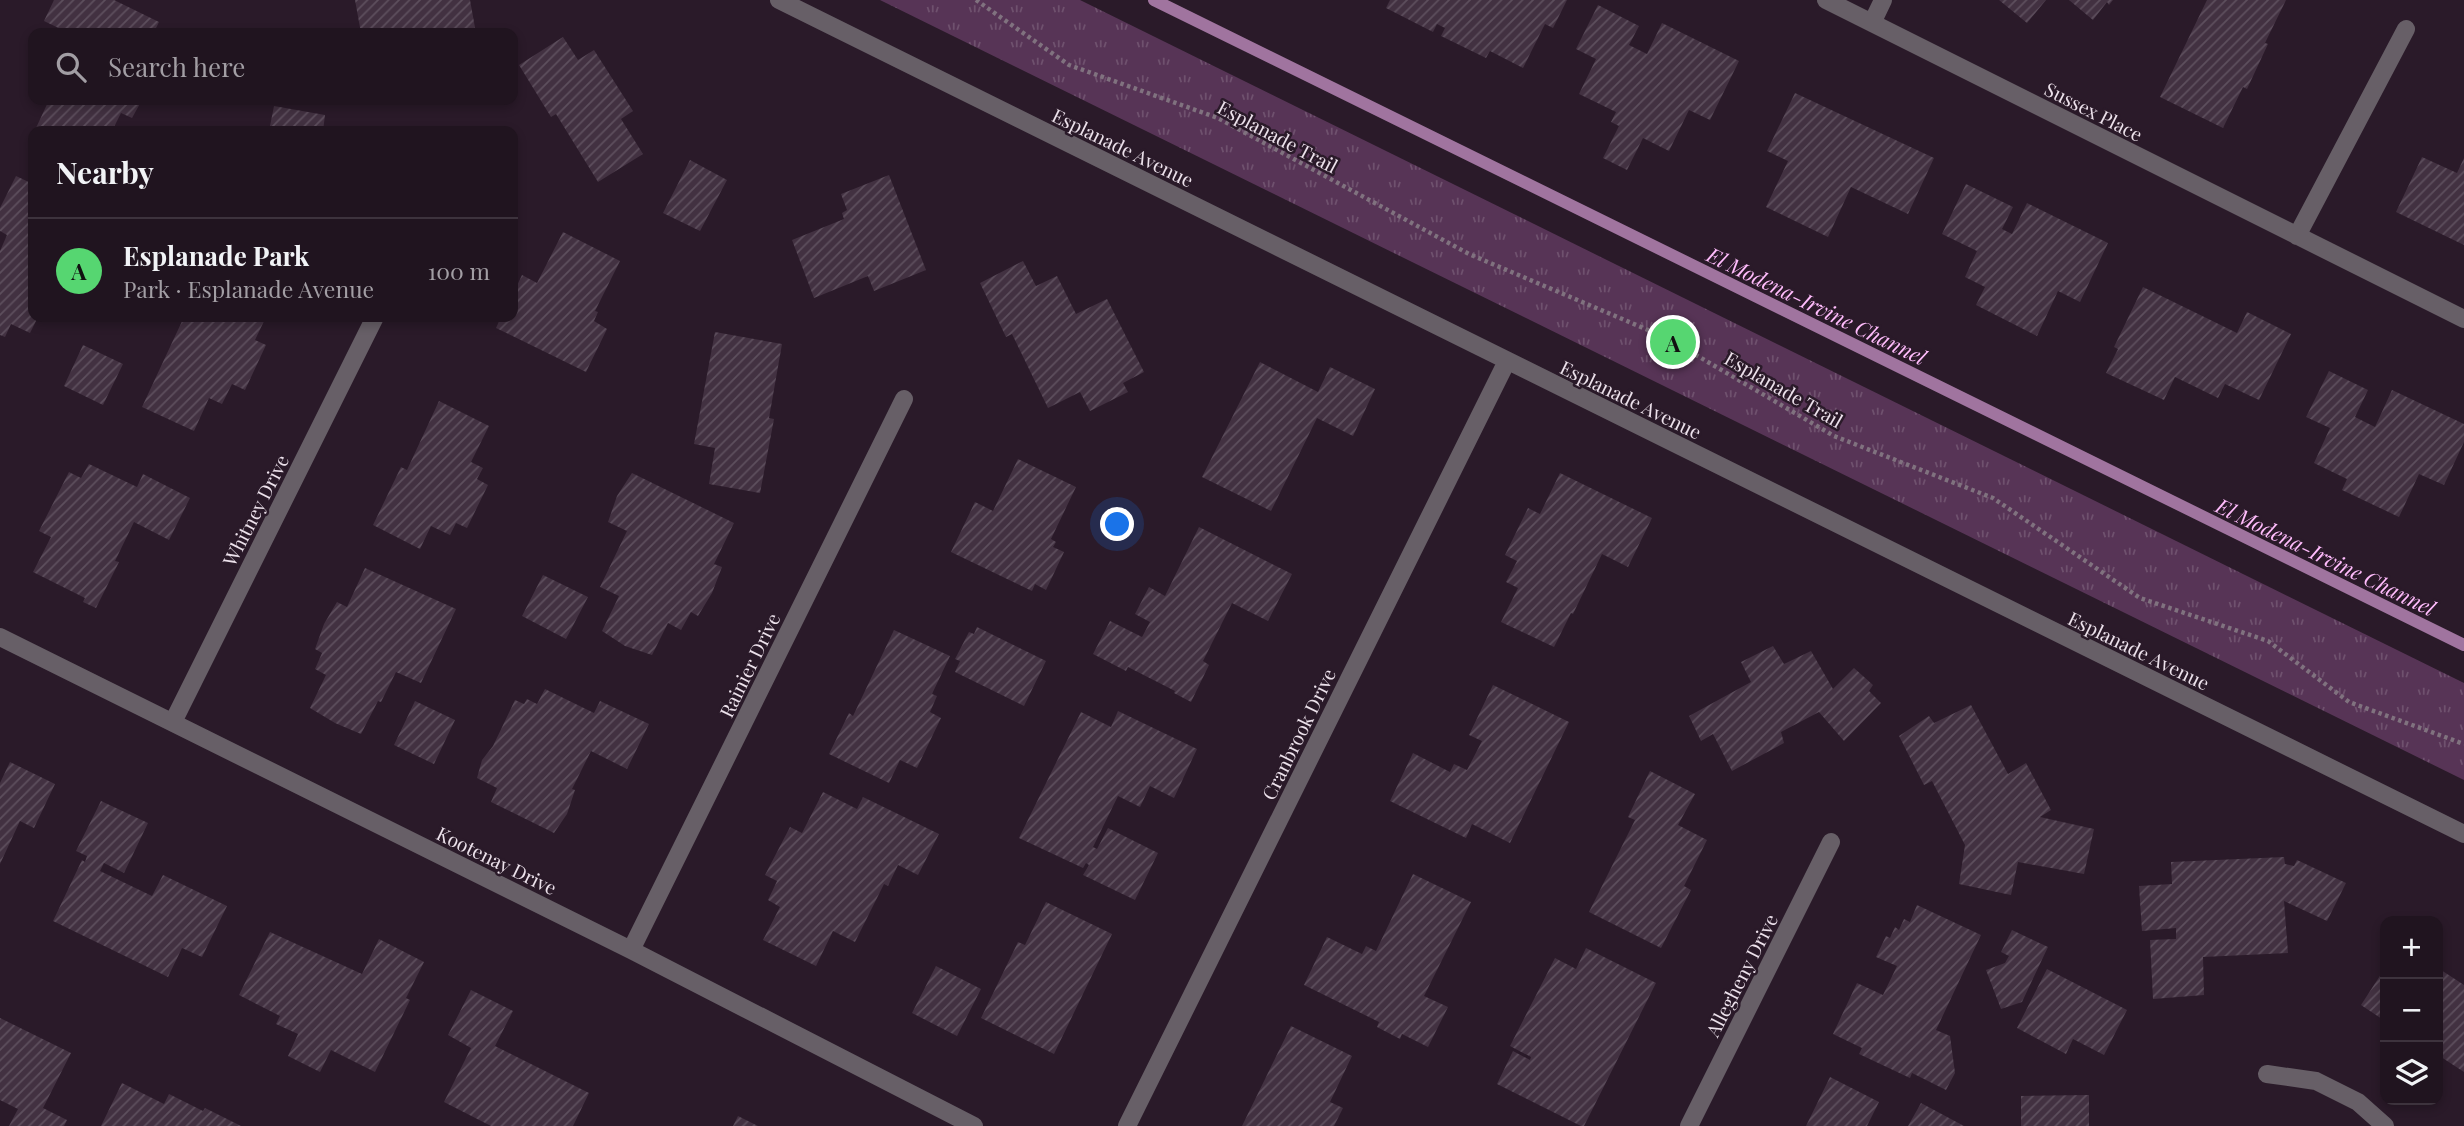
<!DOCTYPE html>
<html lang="en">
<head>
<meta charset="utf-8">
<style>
	body { margin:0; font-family:"Playfair Display",serif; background:#281d28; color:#f1f3f6 }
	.controls { position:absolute; right:21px; bottom:21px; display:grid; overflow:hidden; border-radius:14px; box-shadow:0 4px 10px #0003 }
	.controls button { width:63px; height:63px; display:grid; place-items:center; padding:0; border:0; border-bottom:2px solid #3d333d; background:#20141f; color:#f1f3f6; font:35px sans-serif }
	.you { position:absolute; left:1118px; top:525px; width:24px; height:24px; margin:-18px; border:5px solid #fff; border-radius:50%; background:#1a73e8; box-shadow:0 0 0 10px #1a73e833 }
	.badge { display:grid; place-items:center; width:46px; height:46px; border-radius:50%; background:#56d671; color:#111; font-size:23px; font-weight:700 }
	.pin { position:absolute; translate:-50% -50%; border:4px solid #fff; box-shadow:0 2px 7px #0006 }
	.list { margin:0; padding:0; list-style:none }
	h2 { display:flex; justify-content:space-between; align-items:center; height:91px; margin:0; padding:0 28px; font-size:30px }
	h2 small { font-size:23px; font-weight:400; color:#a29ea4 }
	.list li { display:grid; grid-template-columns:46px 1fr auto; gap:21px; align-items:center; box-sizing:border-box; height:105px; padding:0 28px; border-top:2px solid #3d333d }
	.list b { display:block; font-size:26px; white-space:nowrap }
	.list p { margin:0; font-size:23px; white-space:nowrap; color:#a29ea4 }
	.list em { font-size:23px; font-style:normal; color:#a29ea4 }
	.icon { flex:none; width:38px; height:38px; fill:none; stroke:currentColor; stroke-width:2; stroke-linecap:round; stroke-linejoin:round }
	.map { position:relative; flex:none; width:2464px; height:1126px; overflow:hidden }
	.search { position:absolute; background:#20141f; box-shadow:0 4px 10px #0003; left:28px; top:28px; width:490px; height:77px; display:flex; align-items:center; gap:18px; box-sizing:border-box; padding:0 24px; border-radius:14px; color:#a29ea4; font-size:26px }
	.panel { position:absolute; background:#20141f; box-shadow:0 4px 10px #0003; left:28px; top:126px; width:490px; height:196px; border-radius:14px }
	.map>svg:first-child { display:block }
	.grass { fill:url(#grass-tufts) }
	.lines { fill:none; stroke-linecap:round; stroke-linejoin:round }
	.stream { stroke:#a0749f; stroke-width:12 }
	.building { fill:url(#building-hatch) }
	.path { stroke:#80727f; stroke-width:4.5; stroke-dasharray:3.5 3.5; stroke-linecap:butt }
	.minor { stroke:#675f67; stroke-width:18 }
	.labels { text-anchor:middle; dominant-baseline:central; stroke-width:5; stroke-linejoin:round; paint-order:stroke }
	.street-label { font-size:19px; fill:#ece1eb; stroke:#2a1a29 }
	.water-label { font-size:21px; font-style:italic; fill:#ffbcfc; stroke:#2a1a29 }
</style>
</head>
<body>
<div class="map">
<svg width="2464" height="1126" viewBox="0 0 2464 1126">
	<defs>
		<pattern id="grass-tufts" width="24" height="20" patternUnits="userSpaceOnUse" patternTransform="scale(1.75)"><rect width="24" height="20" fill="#573456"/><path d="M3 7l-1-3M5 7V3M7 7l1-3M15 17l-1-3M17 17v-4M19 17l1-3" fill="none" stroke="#6f516e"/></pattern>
		<pattern id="building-hatch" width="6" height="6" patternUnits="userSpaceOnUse" patternTransform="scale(1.75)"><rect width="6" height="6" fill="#423141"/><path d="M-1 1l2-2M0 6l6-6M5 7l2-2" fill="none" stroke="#5d4f5d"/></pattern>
	</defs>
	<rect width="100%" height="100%" fill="#2a1a29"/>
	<path class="grass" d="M880,0H1080L2464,683V780Z"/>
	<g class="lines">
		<path class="stream" d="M1154,0L2464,645"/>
	</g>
	<path class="building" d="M54,0H114L159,22L156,28L165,33H69L44,21Z
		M355,0H470L476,33H361Z
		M1390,0H1567L1553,28L1545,24L1523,68L1490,51L1486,58L1441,36L1445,28L1437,24L1433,32L1386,8Z
		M1999,0H2046L2027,23Z
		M2069,0H2113L2109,5L2107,2L2093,20Z
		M2207,0H2286L2265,43L2268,44L2247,89L2243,87L2223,128L2160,97Z
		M1598,5L1639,26L1629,45L1647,54L1662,23L1739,61L1710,120L1689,110L1669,151L1643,138L1627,170L1603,158L1619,126L1611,122L1616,112L1579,94L1596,59L1576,49Z
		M563,37L578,60L594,50L633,111L621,119L643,154L598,182L556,114L551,117L519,65Z
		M1795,93L1934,158L1908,214L1851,187L1828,237L1766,207L1788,161L1767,151Z
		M49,100H142L132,118L121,113L112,131H43L36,128Z
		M274,106L325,115L323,131H269Z
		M2422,157L2457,173L2464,158V245L2396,212Z
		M690,160L727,180L700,231L663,213Z
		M889,175L926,270L874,291L868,276L814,298L792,240L844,219L842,213L847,210L841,194Z
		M16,176L33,184V317H38L30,333L11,324L5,337L0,335V251L7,235L0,231V208Z
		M1966,184L2013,207L2002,229L2012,234L2027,203L2108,243L2080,302L2058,291L2037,336L1976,305L1985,287L1965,277L1977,251L1942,234Z
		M563,232L620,261L595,311L598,312L594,321L607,329L586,372L496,328L501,317H513V294L522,275L537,283Z
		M1023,261L1036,286L1057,276L1076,314L1107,299L1144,372L1123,383L1128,392L1090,411L1080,392L1048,408L1012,334L1006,337L980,283Z
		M2143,287L2237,333L2247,312L2291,334L2259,400L2225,384L2218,398L2175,377L2164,400L2106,373L2118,349L2114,347Z
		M184,317H266L255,340L266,345L245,390L232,384L222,404L209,398L194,431L142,407Z
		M715,332L782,344L769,418L774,419L760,493L709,484L715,448L694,444Z
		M83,345L123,364L103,405L64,386Z
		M1260,362L1318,392L1330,367L1375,389L1353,436L1317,418L1271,511L1202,477Z
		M2329,371L2368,390L2355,417L2375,427L2392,390L2464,424V442L2444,485L2419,474L2399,517L2342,490L2347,479L2314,463L2330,428L2306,417Z
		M439,401L489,426L471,462L483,468L477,479L488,485L467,528L456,523L450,535L431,526L420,549L373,525L401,467L407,470Z
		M1018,459L1076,487L1051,539L1056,542L1053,547L1064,552L1046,590L1035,584L1032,591L951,552L975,502L993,511Z
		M89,464L137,487L143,474L190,498L169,540L134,522L115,561L119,562L96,608L83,602L85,598L33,572L51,537L39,531L69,472L81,478Z
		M632,473L734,523L714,564L722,567L712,593L698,616L691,612L681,630L668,623L652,655L625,646L602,631L619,596L600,587L627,531L608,522L617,496Z
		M1560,473L1652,518L1628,567L1602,554L1573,614L1571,613L1554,647L1501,622L1518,588L1506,582L1517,561L1505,555L1528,508L1540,514Z
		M1199,527L1292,574L1268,621L1232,603L1203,661L1209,665L1191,702L1174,693L1175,691L1128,667L1126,671L1093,654L1110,621L1142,637L1150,622L1135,614L1149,587L1165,596Z
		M365,568L456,609L421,683L396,672L381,702L378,701L361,734L335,723L310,708L326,675L315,669L322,653L315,649L324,624L337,602L347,607Z
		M543,575L588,597L566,639L522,616Z
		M977,627L1046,661L1024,706L955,672L960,661L955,659L969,632L974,634Z
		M894,630L950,656L932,694L937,696L930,712L941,718L917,768L900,760L889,783L829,754L849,713L853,716Z
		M1773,646L1784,664L1811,651L1833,689L1854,668L1873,685L1869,691L1881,703L1844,741L1819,712L1781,732L1784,743L1732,771L1713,734L1701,741L1689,716L1751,682L1741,662Z
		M1493,685L1569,722L1510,843L1472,824L1466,838L1390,801L1413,753L1450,772L1454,764L1467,770L1482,741L1469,735Z
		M545,689L594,713L600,701L649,724L627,769L591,751L572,789L575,790L567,814L554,833L491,802L497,788L477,778L482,760L493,746L515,700L524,704L527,699L537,704Z
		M415,701L455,720L434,764L394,745Z
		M1971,705L2008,774L2026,763L2051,810L2040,817L2094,829L2084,874L2018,862L2011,895L1959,884L1965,845L1932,781L1924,785L1899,736L1929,716L1934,723Z
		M1118,711L1197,749L1174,798L1150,786L1140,807L1118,796L1093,847L1097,849L1108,828L1158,853L1135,900L1083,875L1089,865L1086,863L1083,868L1019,838L1081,712L1111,727Z
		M10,762L55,784L34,828L20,821L0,864V783Z
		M1650,771L1695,794L1678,825L1707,840L1684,886L1691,890L1661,948L1589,912L1635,820L1628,817Z
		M823,792L857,809L863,797L939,834L918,875L898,865L888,886L884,884L855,942L833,931L816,966L763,940L780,907L768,900L777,881L765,875L790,827L802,833Z
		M101,801L148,823L124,873L104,863L100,871L152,896L163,875L227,906L202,957L182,948L168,977L53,921L82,860L85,862L87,856L76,851Z
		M2284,857L2285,864L2294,866L2297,860L2346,883L2327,921L2284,901L2288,953L2203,957L2204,995L2153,999L2150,940L2176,939V928L2142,931L2139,886L2172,884L2171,862Z
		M1413,874L1471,902L1424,996L1448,1007L1428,1047L1402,1034L1400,1039L1377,1027L1379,1022L1304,985L1327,937L1362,954L1366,946L1376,951Z
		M1046,902L1112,934L1054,1054L981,1018L1018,942L1025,945Z
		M1917,905L1981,935L1936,1030L1950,1036L1955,1073L1946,1090L1912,1073L1910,1078L1859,1054L1862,1048L1833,1034L1857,983L1883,995L1897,966L1876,957L1886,936L1890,938L1895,927L1899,930L1904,919L1910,922Z
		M2012,930L2048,947L2022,1002L2001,1009L1986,970L2005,963L2009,956L2001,952Z
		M270,932L362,974L379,939L424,962L406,998L410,1000L375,1072L331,1050L320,1072L288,1056L298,1034L276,1024L280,1016L239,995Z
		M1586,948L1656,983L1584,1126H1581L1497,1084L1513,1051L1530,1060L1531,1057L1510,1046L1555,958L1576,969Z
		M936,966L981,989L957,1036L912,1013Z
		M2385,968V1021L2361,1005Z
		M2438,968L2464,985V1072L2438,1055Z
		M2047,969L2127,1010L2104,1055L2073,1039L2066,1054L2017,1028Z
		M471,990L513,1011L495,1046L589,1093L573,1126H491L444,1102L471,1048L448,1035Z
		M0,1018L71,1053L43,1108L67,1120L64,1126H9L18,1109L0,1100Z
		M1291,1026L1352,1056L1330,1102L1343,1108L1334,1126H1242Z
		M1830,1077L1879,1102L1867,1126H1806Z
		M122,1083L164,1104L169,1094L203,1111L205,1108L241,1126H101Z
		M2089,1095V1126H2021V1096Z
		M1921,1103L1964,1126H1908Z
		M738,1116L758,1126H733Z"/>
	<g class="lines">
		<path class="path" d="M976,0L1069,65L1218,118L1469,254L1667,338L1834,436L1993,498L2140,598L2268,641L2349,702L2464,744"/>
		<path class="minor" d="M779,0L2464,834
			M1826,0L2464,319
			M1872,23L1883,0
			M2297,236L2406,29
			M0,637L631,950L974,1126
			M173,722L375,317
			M631,950L904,399
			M2267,1074L2316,1081L2358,1102L2385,1126
			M1127,1126L1507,361
			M1689,1126L1831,842"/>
	</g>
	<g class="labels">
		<g class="street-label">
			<text transform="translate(2094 111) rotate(27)">Sussex Place</text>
			<text transform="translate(1278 136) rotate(28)">Esplanade Trail</text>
			<text transform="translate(1123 147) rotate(26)">Esplanade Avenue</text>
			<text transform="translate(1784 389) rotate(30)">Esplanade Trail</text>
			<text transform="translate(1631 399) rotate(26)">Esplanade Avenue</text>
			<text transform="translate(255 510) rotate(-63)">Whitney Drive</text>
			<text transform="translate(2139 650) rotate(26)">Esplanade Avenue</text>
			<text transform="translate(749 665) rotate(-64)">Rainier Drive</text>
			<text transform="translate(1298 734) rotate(-64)">Cranbrook Drive</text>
			<text transform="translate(497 860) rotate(26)">Kootenay Drive</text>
			<text transform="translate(1741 975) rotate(-63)">Allegheny Drive</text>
		</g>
		<g class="water-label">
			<text transform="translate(1817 305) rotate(26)">El Modena-Irvine Channel</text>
			<text transform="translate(2326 556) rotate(26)">El Modena-Irvine Channel</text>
		</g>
	</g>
</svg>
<div class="controls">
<button>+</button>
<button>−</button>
<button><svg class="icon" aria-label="layers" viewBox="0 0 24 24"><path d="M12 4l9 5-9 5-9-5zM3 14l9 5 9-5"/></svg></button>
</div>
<div class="you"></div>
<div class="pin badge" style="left:1673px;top:342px">A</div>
<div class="search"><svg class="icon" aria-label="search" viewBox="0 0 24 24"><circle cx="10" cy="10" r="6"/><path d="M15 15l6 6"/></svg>Search here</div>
<section class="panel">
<h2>Nearby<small></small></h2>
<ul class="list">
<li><span class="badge">A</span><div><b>Esplanade Park</b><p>Park · Esplanade Avenue</p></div><em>100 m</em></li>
</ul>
</section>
</div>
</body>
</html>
